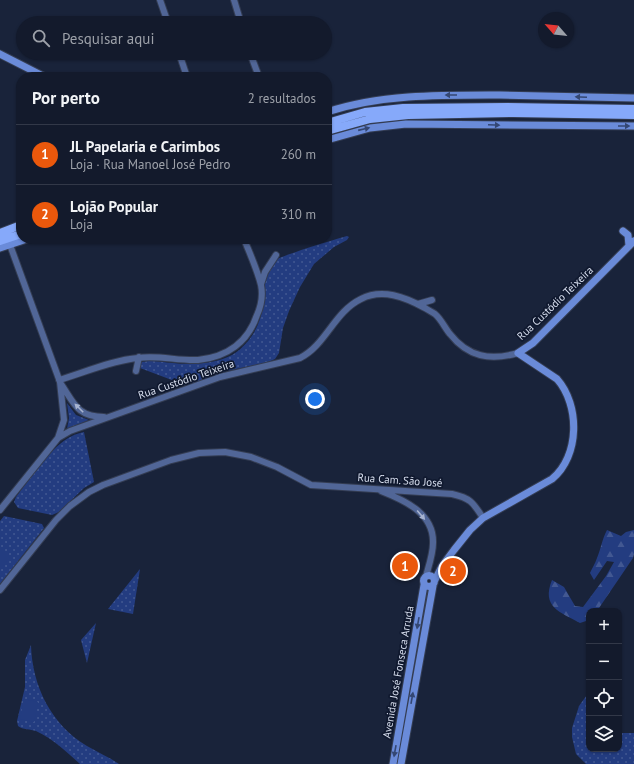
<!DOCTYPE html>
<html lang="pt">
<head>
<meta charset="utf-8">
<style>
	body { margin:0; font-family:"PT Sans",sans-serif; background:#202738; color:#f1f3f6 }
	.controls { position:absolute; right:12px; bottom:12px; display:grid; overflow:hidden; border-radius:8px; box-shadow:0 1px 3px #0004 }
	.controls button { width:36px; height:36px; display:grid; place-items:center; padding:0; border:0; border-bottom:1px solid #323848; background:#131a2c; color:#f1f3f6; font:20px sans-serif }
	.compass { position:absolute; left:538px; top:12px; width:36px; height:36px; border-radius:50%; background:#131a2c; box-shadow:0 1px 3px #0004; rotate:298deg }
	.you { position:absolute; left:315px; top:399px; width:14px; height:14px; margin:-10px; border:3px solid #fff; border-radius:50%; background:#1a73e8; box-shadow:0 0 0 6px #1a73e833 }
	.badge { display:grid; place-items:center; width:26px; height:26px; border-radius:50%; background:#ea580c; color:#fff; font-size:13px; font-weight:700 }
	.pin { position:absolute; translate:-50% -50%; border:2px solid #fff; box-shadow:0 1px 4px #0006 }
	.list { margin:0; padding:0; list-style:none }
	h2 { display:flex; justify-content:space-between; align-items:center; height:52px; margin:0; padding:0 16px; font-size:17px }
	h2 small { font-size:13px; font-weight:400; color:#9da1a9 }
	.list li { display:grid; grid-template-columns:26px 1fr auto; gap:12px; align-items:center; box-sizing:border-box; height:60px; padding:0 16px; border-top:1px solid #323848 }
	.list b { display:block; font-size:15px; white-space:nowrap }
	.list p { margin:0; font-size:13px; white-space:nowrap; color:#9da1a9 }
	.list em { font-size:13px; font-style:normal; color:#9da1a9 }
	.icon { flex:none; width:22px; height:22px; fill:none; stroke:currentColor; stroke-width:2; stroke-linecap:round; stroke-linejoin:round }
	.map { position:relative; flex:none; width:634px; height:764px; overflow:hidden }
	.search { position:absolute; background:#131a2c; box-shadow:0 1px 3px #0004; left:16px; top:16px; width:316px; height:44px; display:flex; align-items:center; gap:10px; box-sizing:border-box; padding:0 14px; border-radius:22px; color:#9da1a9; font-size:15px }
	.panel { position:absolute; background:#131a2c; box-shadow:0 1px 3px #0004; left:16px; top:72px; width:316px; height:172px; border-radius:16px }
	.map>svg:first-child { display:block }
	.grass { fill:url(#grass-dots) }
	.forest { fill:url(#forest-firs) }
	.garden { fill:#233c80 }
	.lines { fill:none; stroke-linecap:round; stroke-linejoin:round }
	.tertiary-casing { stroke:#343d53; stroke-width:8 }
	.secondary-casing { stroke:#343d53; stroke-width:9 }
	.primary-casing { stroke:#343d53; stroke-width:10 }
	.tertiary { stroke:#516697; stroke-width:6 }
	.secondary { stroke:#6a8bd9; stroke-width:7 }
	.primary { stroke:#86a9fa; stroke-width:8 }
	.oneway { fill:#344773 }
	.oneway2 { fill:#a8b4d0 }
	.labels { text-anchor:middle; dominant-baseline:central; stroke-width:3.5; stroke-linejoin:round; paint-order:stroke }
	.street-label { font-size:11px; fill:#d7deee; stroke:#10192f }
</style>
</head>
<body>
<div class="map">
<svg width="634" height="764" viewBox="0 0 634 764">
	<defs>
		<pattern id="grass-dots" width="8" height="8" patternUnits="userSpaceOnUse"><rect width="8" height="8" fill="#233c80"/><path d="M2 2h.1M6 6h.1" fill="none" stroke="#425892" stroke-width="1.8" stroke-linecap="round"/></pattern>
		<pattern id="forest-firs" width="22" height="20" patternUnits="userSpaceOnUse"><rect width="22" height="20" fill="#233c80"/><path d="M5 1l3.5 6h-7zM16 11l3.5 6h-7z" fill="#425892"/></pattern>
	</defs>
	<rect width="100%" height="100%" fill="#19233a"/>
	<path class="grass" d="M347,236L349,237L347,240L334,247L314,264L300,287L289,311L283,328L279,353L275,359L266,363L226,371L200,381L185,385L140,368L139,363C150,359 161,362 172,363C190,365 215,364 232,355C253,342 263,320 264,296C265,280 260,276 272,262C276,257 336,239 347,236Z
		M67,403L76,415L89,420L67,429L69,418Z
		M84,432L94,482L84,488L59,512L52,515L18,508L14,502L16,497C30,479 52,445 72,436C75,434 80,433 84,432Z
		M4,516L42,524L44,528L0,584V521Z
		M140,569L133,614L108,609Z
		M96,623L87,663L81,640Z
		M31,645C32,685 51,725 87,746C97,752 109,757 119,764H80C67,752 53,739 36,731C30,729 23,730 18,726L17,721L25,687V660Z
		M589,692V749H619V731L622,733H634V764H586L576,754L572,737V728L579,706Z"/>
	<path class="forest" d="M607,530L621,536L626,532L634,530V554L633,558L597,611H589V620L580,623C560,612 541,607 552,580L564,587L575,606L583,607L606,576L614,562L607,561L594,580L590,573C592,568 595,564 597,558C601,549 602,539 607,530Z"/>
	<path class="garden" d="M0,549L10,557L0,570Z
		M24,699L38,702L34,722L20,719Z"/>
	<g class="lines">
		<g class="tertiary-casing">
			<path id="tertiary" d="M160,0L168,23
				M234,0L241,23
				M179,53L187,77
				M250,53L259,77
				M10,245L60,382L64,420L58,438
				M261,284L265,272L276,255
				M418,304L432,300
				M136,371L139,357
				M59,380C83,373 113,360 138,358C158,355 178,361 198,360C227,357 248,342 257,315C261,306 263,295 261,285C257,269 250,254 244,239
				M61,384C74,403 77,417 104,417
				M381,491C404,500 434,513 433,543C433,554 429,565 426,576
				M0,510L58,438L70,431L220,377L300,358C326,345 334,312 361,299C382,288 405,297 425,308C428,310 432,312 435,314C441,319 445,328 450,334C468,357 490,361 518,353
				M0,590L56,520L70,506L89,492L103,485L171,460L199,453L225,452L251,457L277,467L311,485L452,494C470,498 473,502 483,518"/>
		</g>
		<g class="secondary-casing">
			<path id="secondary" d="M0,54L45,77
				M327,112C382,94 443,95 500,95C544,96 589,97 634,98
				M327,140L370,128L406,124L634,126
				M623,231L628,235L629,246
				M0,248L27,239
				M423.5 581a5.5 5.5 0 1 1 11 0a5.5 5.5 0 1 1-11 0Z
				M435,580L442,566L454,550L470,530L483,518L552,479C580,456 580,405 557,379L518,353L533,343L634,241
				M393,764L424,585
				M401,764L433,586"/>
		</g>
		<g class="primary-casing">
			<path id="primary" d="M327,123L365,112L403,108L507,107L634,109
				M327,131L370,119L408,115L513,113L634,115
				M0,233L21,225
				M0,241L21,234"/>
		</g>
		<use href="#tertiary" class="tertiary"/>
		<use href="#secondary" class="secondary"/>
		<use href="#primary" class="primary"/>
	</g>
	<defs><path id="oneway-solid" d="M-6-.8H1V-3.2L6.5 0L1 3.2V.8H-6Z"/></defs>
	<g class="oneway">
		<use href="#oneway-solid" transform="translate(451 95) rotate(180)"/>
		<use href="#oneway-solid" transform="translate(581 97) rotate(-178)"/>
		<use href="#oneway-solid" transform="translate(494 125) rotate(2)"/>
		<use href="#oneway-solid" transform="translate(624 126)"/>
		<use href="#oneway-solid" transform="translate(364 129) rotate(-13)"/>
		<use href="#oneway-solid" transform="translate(418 623) rotate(100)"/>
		<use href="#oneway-solid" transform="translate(412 698) rotate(-80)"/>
		<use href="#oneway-solid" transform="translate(395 751) rotate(100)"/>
	</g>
	<g class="oneway2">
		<use href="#oneway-solid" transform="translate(79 408) rotate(-135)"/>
		<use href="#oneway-solid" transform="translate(421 515) rotate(50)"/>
	</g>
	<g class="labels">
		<g class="street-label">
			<text transform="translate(555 303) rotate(-44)">Rua Custódio Teixeira</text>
			<text transform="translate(186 379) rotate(-19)">Rua Custódio Teixeira</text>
			<text transform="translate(400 480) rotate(4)">Rua Cam. São José</text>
			<text transform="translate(398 672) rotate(-80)">Avenida José Fonseca Arruda</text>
		</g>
	</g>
</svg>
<div class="controls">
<button>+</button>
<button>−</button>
<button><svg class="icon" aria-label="locate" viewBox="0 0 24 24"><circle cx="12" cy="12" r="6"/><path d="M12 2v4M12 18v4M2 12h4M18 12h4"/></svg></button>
<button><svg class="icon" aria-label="layers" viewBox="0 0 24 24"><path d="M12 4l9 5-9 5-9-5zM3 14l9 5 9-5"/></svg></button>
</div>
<svg class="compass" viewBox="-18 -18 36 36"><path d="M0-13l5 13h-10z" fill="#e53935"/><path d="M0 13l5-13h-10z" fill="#9da1a9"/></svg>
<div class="you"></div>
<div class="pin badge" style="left:405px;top:566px">1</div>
<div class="pin badge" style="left:453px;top:571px">2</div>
<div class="search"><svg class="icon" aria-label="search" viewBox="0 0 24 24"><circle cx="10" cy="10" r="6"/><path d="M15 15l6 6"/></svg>Pesquisar aqui</div>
<section class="panel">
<h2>Por perto<small>2 resultados</small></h2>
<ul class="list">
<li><span class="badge">1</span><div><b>JL Papelaria e Carimbos</b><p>Loja · Rua Manoel José Pedro</p></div><em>260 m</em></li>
<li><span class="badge">2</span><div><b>Lojão Popular</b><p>Loja</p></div><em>310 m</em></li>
</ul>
</section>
</div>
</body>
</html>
